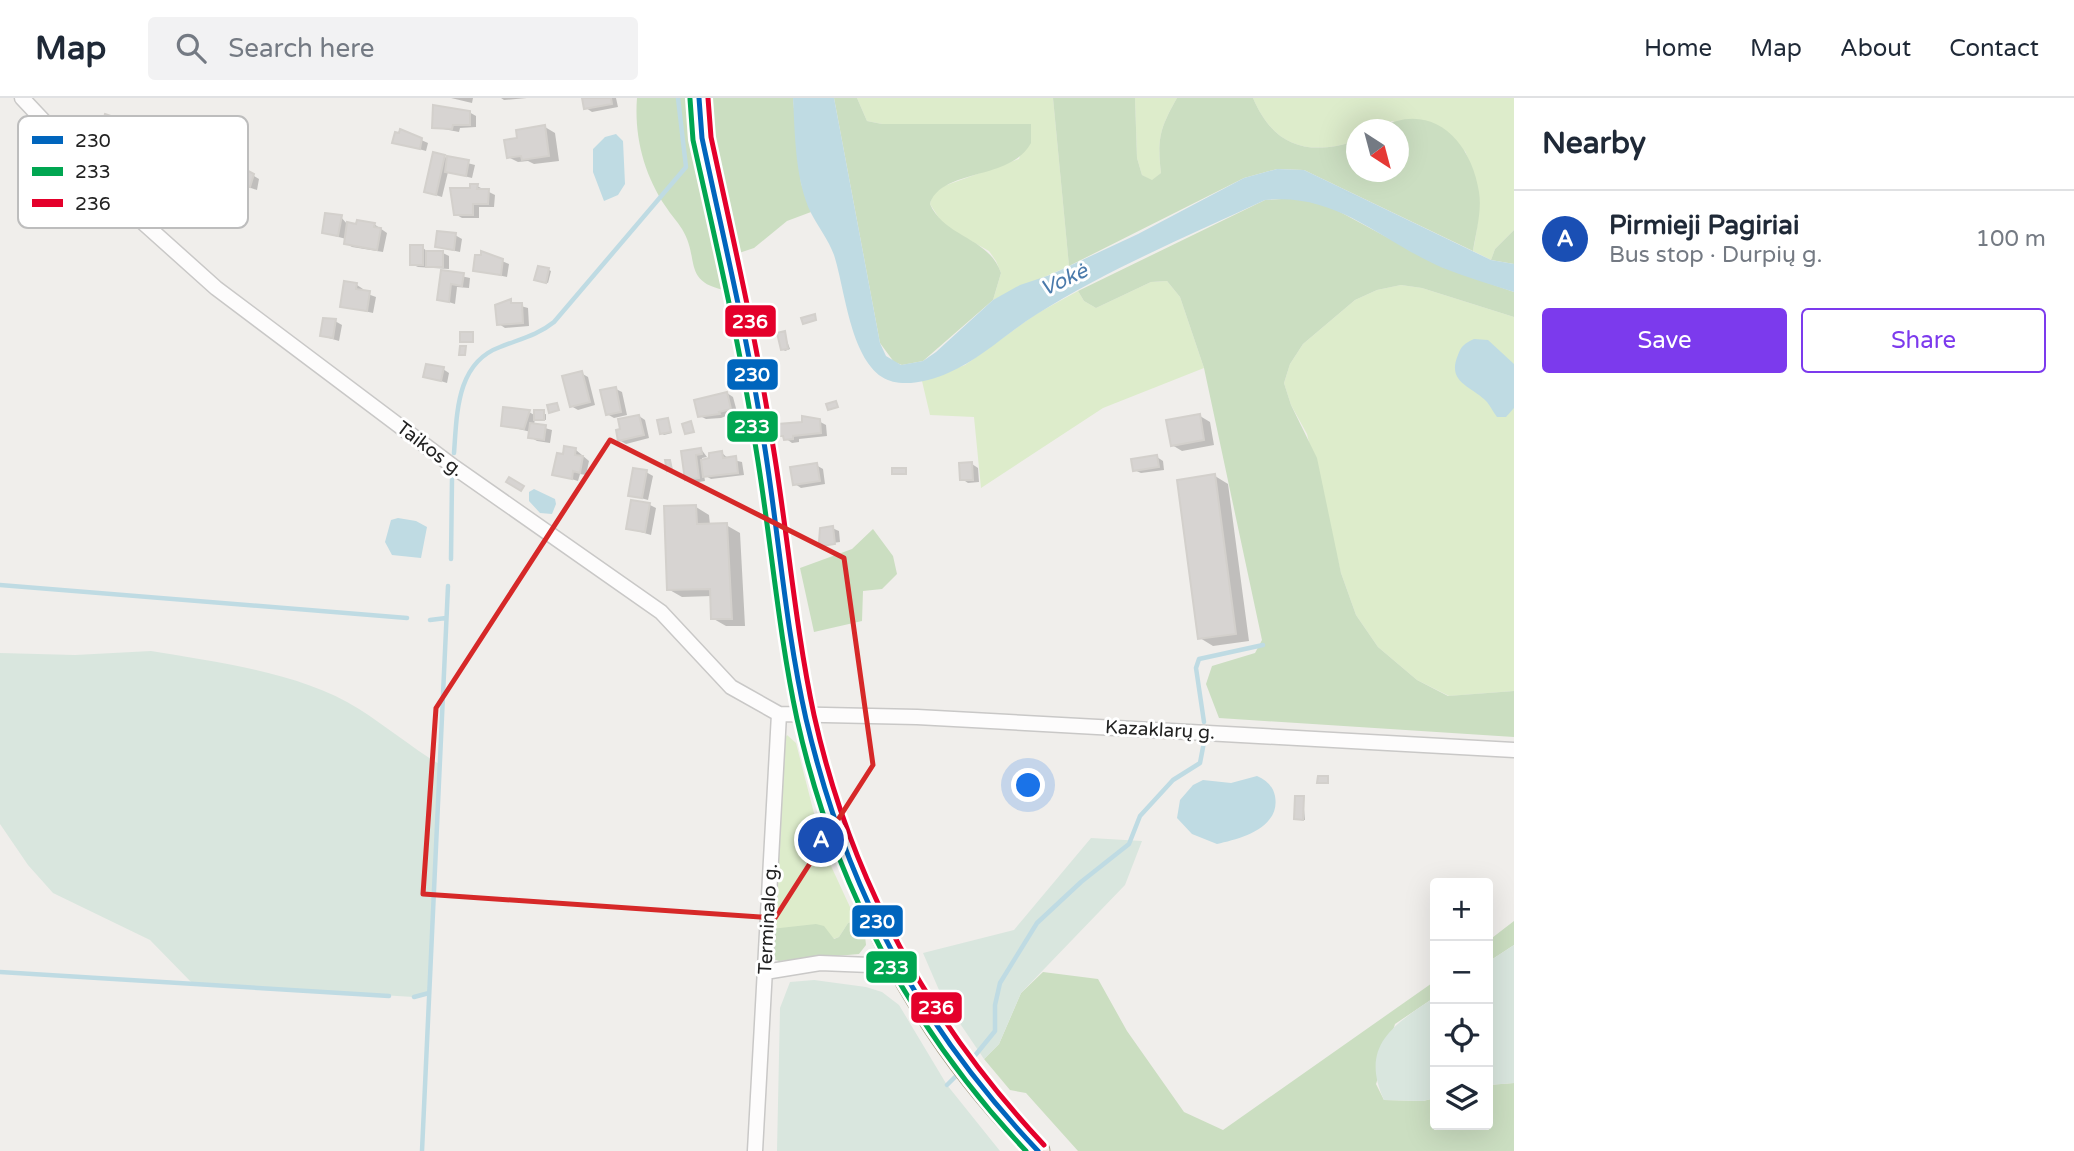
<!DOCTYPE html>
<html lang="en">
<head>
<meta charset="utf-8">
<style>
	body { margin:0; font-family:"Varela Round",sans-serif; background:#f2f2f3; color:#1f2937 }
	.controls { position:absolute; right:21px; bottom:21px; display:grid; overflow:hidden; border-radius:7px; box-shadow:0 7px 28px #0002 }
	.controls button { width:63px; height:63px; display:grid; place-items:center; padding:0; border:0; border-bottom:2px solid #e0e1e3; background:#fff; color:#1f2937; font:35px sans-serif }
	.compass { position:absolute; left:1346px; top:21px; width:63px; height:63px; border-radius:50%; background:#fff; box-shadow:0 7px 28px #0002; rotate:144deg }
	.you { position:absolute; left:1029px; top:688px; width:24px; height:24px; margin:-18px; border:5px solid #fff; border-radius:50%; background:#1a73e8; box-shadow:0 0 0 10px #1a73e833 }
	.badge { display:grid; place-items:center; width:46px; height:46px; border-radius:50%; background:#7c3aed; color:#fff; font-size:23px; font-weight:700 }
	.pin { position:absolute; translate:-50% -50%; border:4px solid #fff; box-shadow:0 2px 7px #0006 }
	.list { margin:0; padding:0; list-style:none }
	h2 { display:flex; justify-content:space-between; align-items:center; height:91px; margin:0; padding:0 28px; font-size:30px }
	h2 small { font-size:23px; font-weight:400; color:#747a83 }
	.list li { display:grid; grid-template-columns:46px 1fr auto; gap:21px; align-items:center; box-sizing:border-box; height:98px; padding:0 28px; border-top:2px solid #e0e1e3 }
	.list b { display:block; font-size:26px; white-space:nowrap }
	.list p { margin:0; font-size:23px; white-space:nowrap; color:#747a83 }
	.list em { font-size:23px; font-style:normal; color:#747a83 }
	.actions { display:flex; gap:14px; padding:21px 28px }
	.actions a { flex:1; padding:16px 0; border:2px solid #7c3aed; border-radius:7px; text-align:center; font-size:24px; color:#7c3aed }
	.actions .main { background:#7c3aed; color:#fff }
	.icon { flex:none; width:38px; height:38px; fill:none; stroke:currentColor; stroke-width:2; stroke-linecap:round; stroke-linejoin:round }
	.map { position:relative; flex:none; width:1514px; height:1053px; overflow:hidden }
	header { display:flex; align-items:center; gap:42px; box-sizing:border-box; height:98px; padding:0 35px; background:#fff; border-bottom:2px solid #e0e1e3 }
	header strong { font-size:33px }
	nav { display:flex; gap:38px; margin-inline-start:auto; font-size:24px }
	.search { width:490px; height:63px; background:#f2f2f3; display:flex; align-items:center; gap:18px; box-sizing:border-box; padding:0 24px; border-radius:7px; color:#747a83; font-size:26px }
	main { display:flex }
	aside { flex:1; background:#fff }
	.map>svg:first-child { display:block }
	.grass { fill:#ddeccb }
	.forest { fill:#cbdec1 }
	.wetland { fill:#d9e6de }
	.water { fill:#bfdbe3 }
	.shadow { fill:#0003 }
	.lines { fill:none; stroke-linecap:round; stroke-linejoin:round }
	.stream { stroke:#bfdbe3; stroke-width:4.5 }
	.building { fill:#d7d4d2; stroke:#d3d0cc; stroke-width:2 }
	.street-casing { stroke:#c9c8c7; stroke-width:17 }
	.primary-casing { stroke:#a79c86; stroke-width:25 }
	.street { stroke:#fdfcfc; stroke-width:14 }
	.primary { stroke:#f3ede7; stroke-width:23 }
	.bus-1-casing { stroke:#fff; stroke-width:10 }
	.bus-2-casing { stroke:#fff; stroke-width:10 }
	.bus-3-casing { stroke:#fff; stroke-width:10 }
	.bus-1 { stroke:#0065bd; stroke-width:5 }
	.bus-2 { stroke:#00a651; stroke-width:5 }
	.bus-3 { stroke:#e4002b; stroke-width:5 }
	.marked { fill:none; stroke:#d62828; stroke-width:5; stroke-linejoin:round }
	.labels { text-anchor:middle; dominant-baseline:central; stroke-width:6; stroke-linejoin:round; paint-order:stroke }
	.street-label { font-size:19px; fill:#222; stroke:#fff }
	.water-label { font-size:21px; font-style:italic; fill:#4a7aab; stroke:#fff }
	.key { fill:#fff; stroke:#bdbdbd; stroke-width:2 }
	.key-label { font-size:19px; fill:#222 }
	.line-badge { stroke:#fff; stroke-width:2.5 }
	.badge-label { font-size:19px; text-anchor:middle; font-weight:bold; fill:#fff }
</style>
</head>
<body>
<header>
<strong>Map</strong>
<div class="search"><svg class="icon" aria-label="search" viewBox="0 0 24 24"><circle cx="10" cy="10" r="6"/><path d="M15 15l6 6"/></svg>Search here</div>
<nav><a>Home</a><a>Map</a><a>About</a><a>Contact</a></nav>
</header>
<main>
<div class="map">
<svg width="1514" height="1053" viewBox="0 0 1514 1053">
	<rect width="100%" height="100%" fill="#f0eeeb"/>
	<path class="grass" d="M857,0H1053L1069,168L993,202L1001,175L996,163L989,153L944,128L930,106L933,96L944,88L1019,61L1031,26H882L867,23Z
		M1135,0H1177C1160,30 1157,41 1161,75L1152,83L1142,77L1137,60Z
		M1253,0H1514V132L1495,151L1491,162L1473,153C1481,113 1481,91 1465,53L1392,23L1378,31L1356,32V43C1308,58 1274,49 1253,0Z
		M1167,183L1180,199L1204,270L1103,310L981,390L974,319L930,317L922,283L965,267L1036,216L1078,193L1084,203L1096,210L1151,184Z
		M1401,187L1422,190L1514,219V593L1449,598L1417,582L1378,549L1356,517L1341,475L1307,336L1291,307L1284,285L1290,266L1303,246L1355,202L1377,192Z
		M787,637L796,645L815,719L813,729L856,822L848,825L839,839L833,841L828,835L771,831L784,642Z"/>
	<path class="forest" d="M637,0H691L724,192C682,183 700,160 682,131C677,123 671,117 666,109C644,77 634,38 637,0Z
		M710,0H793L801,85L811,114L787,123L754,150L736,156L717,63Z
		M834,0H857L867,23L882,26H1031V45C1011,83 941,70 930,106C945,140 989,139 1001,175L993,202L923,263L902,267L894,264L880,245Z
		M1053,0H1135L1137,60L1142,77L1152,82L1161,75C1157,41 1160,30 1177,0H1253C1274,49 1308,58 1356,43V74H1398V32L1378,31C1430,1 1471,41 1479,94C1482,113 1476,134 1473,153L1304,72L1277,71L1244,80L1069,168Z
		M1296,100L1329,108L1442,169L1514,194V219L1422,190L1401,187L1377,192L1355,202L1303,246L1290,266L1284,285L1291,307L1317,360L1341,475L1356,517L1378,549L1417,582L1448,598L1514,593V639L1219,620L1206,586L1212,568L1255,555L1262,542L1204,270L1180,199L1167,183L1151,184L1096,210L1084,203L1078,193L1265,102Z
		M1514,132V166L1491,162L1495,151Z
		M873,431L893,458L897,476L882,491L863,493L862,523L814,534L800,470L852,451Z
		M856,822L865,838L866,847L859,856L779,863L773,861L770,855L771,831L816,826L824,828L834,841L839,839L848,825Z
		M1514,823V847L1488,864V843Z
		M1043,874L1098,881L1127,933L1184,1014L1223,1032L1435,883V899L1395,926L1376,986L1384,1002L1423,1003L1435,1000V1027H1488V987L1514,985V1053H1078L1026,995L1010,992L984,961L999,946L1021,895Z"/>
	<path class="wetland" d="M151,553C217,564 302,575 359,611C386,628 411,649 439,666L429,895L414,899L193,886L150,842L53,795L28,767L0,726V555L75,557Z
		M1091,740L1142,743L1125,787L1021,895L999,946L984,961L942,899L923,855L1014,832Z
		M1514,847V985L1488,987V864Z
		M814,882L866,889L882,894L899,907L947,987L1000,1053H777L780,910L790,884Z
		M1435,899V1000L1423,1003L1384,1002C1359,947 1394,927 1435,899Z"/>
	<path class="water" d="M793,0H834L880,245L886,258L901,267L923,263L936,254L993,202L1020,187L1050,177L1138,136L1244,80L1277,71L1304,72L1491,162L1514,166V194C1490,186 1466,179 1443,170C1381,143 1337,94 1265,102C1190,137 1107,172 1037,216C1007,235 981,261 948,275C930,283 900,291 882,279C850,258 845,191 834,157C828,141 819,130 811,115C795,82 795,36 793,0Z
		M616,36L623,43L625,86L618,97L604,103L593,74V51L605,39Z
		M1474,241L1488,242L1514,266V310L1506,319H1497C1493,314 1491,309 1487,304C1472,288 1446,285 1458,257C1461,248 1465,245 1474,241Z
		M534,391L555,401L556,406L552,416L540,415L529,403V394Z
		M398,420L416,423L427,429L421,460L392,457L385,444L391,422Z
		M1257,678C1266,682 1273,688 1275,698C1281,730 1240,741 1217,746L1192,736L1177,720L1180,702L1193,687L1203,682L1231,685Z"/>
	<path class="shadow" d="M451,0H473L472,5Z
		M501,0H527L504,2Z
		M584,0H616L618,9L592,14L586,10Z
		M469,14L476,18V29L460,30L459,34L433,29Z
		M545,29L555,35L559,63L534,66L528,63L518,64L508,59L519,42Z
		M401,33L428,45L426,53L394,44Z
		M444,59L475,67L472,80L448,74L442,99L426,94Z
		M231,71H243L259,81L257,92L228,82Z
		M477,88L495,97L494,109H479V120H462L455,116Z
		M341,119L347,126H374L387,135L383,154L352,149L346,145V141L324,135Z
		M455,137L462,141L460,154L437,149Z
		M422,149L429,155H443L449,158V171L418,169L411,166Z
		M483,155L509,166L507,179L475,172Z
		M549,172L551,173L548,185L539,182Z
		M442,174L470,180L469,190L457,189L455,206L439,201Z
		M346,185L357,187L363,191L362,194L376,199L373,215L342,208Z
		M506,204L528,210L529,228L505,230L499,226Z
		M335,223L342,227L339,243L322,238Z
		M784,235L790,251L785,253L783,251Z
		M443,271L449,275L447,285L425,278Z
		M581,275L588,279L595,307L578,312L571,308Z
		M616,291L622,294L627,317L614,320L607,316Z
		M727,295L733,299L737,314L721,320L706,321L700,318Z
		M529,314L536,318L546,316V322L535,320L534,327L552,332L550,345L537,343L530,339L531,334L502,327Z
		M639,318L645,322L649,340L626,346L619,342Z
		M1200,318L1210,324L1214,347L1182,353L1172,347Z
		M811,319L826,327L827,338L799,341V344L792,345L781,337L804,325V320Z
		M667,322L672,335L664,337L661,335Z
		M701,351L707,359L702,360V363L722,355L729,361L742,364L744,377L711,381L704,377L705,383L693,385L687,381L683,354Z
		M576,352L589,363L586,377L580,376L578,383L554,376L564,358Z
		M1157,359L1163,363L1164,372L1141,375L1134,372Z
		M972,366L978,370L979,384L968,385L962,381Z
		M816,367L823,371L825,386L801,390L795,386Z
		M646,374L653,378L648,402L630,397Z
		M1215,378L1228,386L1249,543L1213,548L1200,540Z
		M650,407L656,410L651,437L627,430Z
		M696,409L709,417L710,427H726L740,435L745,528H726L712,520V498L682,499L668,491Z
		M832,430L839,433L840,444L825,446Z
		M1303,700L1305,722H1298L1296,720Z"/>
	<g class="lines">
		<path class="stream" d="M454,355C457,316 456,265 500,249C520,241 538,237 554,224L686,69L678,0
			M451,461L452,381
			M0,487L407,520
			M430,522L446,520
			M1204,624L1196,570L1199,561L1263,547
			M0,874L389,898
			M414,899L429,895
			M973,960L995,933V907L1000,885L1037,825L1081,784L1129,746L1140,718L1173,682L1200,665L1204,644
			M947,987L956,978
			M422,1053L448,488"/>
	</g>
	<path class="building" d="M582,0H611L612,6L584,11Z
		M433,7L470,13V27H453L452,31L432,30Z
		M105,16L114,19L110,30L102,27Z
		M545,27L549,58L522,62L521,58L507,60L504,42L517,40L516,32Z
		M400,31L422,40L420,51L392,45L395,34L399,35Z
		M433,54L445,57L436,97L424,94Z
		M447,58L469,62L466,78L445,74Z
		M237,67L254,76L250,89L226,83L229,69L236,71Z
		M470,86H478L477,91H489L488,106H473V117H454L450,90H470Z
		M325,115L342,117L338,138L322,135Z
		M357,122L375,125L374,129L381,130L377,152L344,146L347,124L356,126Z
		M437,133L456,135L454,152L435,149Z
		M410,147H423V167H410Z
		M426,153H443V169H426Z
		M481,153L503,161L501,177L473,173L475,157H481Z
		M538,168L549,170L546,185L534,182Z
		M441,172L464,175L462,188L451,186L449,204L437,202Z
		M344,183L357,185L356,191L370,193L367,213L340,209Z
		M511,201V205H522L523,225L497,227L495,207Z
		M815,216L816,222L803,226L801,220Z
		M323,220L336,221L333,240L320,238Z
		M785,233L788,251L781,252L777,235Z
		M460,234H473V244H460Z
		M460,248H466L465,257H459Z
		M426,266L444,269L441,283L423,279Z
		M582,273L590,304L570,309L562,278Z
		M616,289L621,314L606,317L600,292Z
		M727,294L731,311L719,314L720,316L698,319L694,302Z
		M836,303L838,309L828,312L826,306Z
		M557,305L559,312L549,315L547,307Z
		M503,309L530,312L524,331L501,328Z
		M534,312H544V322H534Z
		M1200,316L1204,342L1171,348L1166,322Z
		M639,317L644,337L618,343L616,332L620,331L618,321Z
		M802,318L820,321L821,335L793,338V341L784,342L783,338H779L778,326L802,324Z
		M668,320L671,334L660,336L657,322Z
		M691,323L694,334L685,336L682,326Z
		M530,325L546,327L544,342L528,340Z
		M564,348L576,350L575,357L583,358L580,375L573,373L572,381L552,377L557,355L563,356Z
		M701,350L702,356L696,357L699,380L685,382L681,353Z
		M722,353L723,360L736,358L738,375L703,379L701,362L709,360V355Z
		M1157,357L1159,369L1133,373L1131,361Z
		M665,362H670L672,372L667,373Z
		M972,364L973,382H960L959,365Z
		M817,365L820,383L793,387L790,369Z
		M633,370L647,372L642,400L628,398Z
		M892,370H906V376H892Z
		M1215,376L1236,536L1198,541L1177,382Z
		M509,379L524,388L521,393L506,384Z
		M631,402L650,405L645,434L626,431Z
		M696,407L697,426L727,425L732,521H711L710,491L667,492L664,408Z
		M833,428L835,446L822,448L819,444L820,430Z
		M1318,678H1328V685H1317Z
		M1295,698H1304L1303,722L1294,721Z"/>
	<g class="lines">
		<g class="street-casing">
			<path id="street" d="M22,0L119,103L216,190L454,369L661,514L731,589L779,616L917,619L1514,652
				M765,874L820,865L870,867L893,858
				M755,1053L779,616"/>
		</g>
		<g class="primary-casing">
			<path id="primary" d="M699,0L702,40C724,143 748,246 765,350C779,440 787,532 806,620C842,782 919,937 1038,1053"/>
		</g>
		<use href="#street" class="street"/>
		<use href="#primary" class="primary"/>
		<g class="bus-1-casing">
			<path id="bus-1" d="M699,0L702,40C724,143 749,246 765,351C779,440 786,532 806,621C846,791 918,926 1038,1053"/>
		</g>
		<g class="bus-2-casing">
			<path id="bus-2" d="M690,1L693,42C716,145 740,247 756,351C771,441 778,532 797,621C833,785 911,931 1026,1053"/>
		</g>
		<g class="bus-3-casing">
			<path id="bus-3" d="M708,0L711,39C733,141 757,244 773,348C788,437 795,528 814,617C851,783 928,923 1044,1047"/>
		</g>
		<use href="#bus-1" class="bus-1"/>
		<use href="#bus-2" class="bus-2"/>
		<use href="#bus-3" class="bus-3"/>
	</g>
	<path class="marked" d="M610,342L844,460L873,667L775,820L423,796L436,610Z"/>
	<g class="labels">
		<g class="street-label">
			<text transform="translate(430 351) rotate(37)">Taikos g.</text>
			<text transform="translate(1160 632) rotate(3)">Kazaklarų g.</text>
			<text transform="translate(768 821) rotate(-87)">Terminalo g.</text>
		</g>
		<g class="water-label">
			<text transform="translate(1064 182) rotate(-25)">Vokė</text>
		</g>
	</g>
	<rect x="18" y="18" width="230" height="112" rx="10" class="key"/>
	<rect x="32" y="38" width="31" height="8" fill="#0065bd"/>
	<rect x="32" y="69" width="31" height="9" fill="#00a651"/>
	<rect x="32" y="101" width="31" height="8" fill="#e4002b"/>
	<g class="key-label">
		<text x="75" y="49">230</text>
		<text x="75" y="80">233</text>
		<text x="75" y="112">236</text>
	</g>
	<g class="line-badge">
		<rect x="724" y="206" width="53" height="34" rx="7" fill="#e4002b"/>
		<rect x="726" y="260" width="53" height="33" rx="7" fill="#0065bd"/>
		<rect x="726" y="312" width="53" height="33" rx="7" fill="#00a651"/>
		<rect x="851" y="806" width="53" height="34" rx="7" fill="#0065bd"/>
		<rect x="865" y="852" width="53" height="34" rx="7" fill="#00a651"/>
		<rect x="910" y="893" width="53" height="33" rx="7" fill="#e4002b"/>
	</g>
	<g class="badge-label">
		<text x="750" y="230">236</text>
		<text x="752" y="283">230</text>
		<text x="752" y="335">233</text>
		<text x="877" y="830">230</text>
		<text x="891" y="876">233</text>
		<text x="936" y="916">236</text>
	</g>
</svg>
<div class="controls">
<button>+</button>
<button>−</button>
<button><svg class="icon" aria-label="locate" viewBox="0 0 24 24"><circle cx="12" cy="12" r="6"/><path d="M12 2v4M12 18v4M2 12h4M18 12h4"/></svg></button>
<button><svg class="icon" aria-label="layers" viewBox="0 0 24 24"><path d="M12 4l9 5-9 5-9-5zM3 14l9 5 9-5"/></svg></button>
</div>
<svg class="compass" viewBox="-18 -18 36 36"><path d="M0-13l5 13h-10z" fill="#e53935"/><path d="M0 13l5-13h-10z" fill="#747a83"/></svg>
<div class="you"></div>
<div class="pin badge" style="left:821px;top:742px;background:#1a4fb4">A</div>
</div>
<aside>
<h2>Nearby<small></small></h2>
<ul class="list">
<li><span class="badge" style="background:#1a4fb4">A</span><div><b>Pirmieji Pagiriai</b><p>Bus stop · Durpių g.</p></div><em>100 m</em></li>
</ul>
<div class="actions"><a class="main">Save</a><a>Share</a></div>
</aside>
</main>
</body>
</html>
